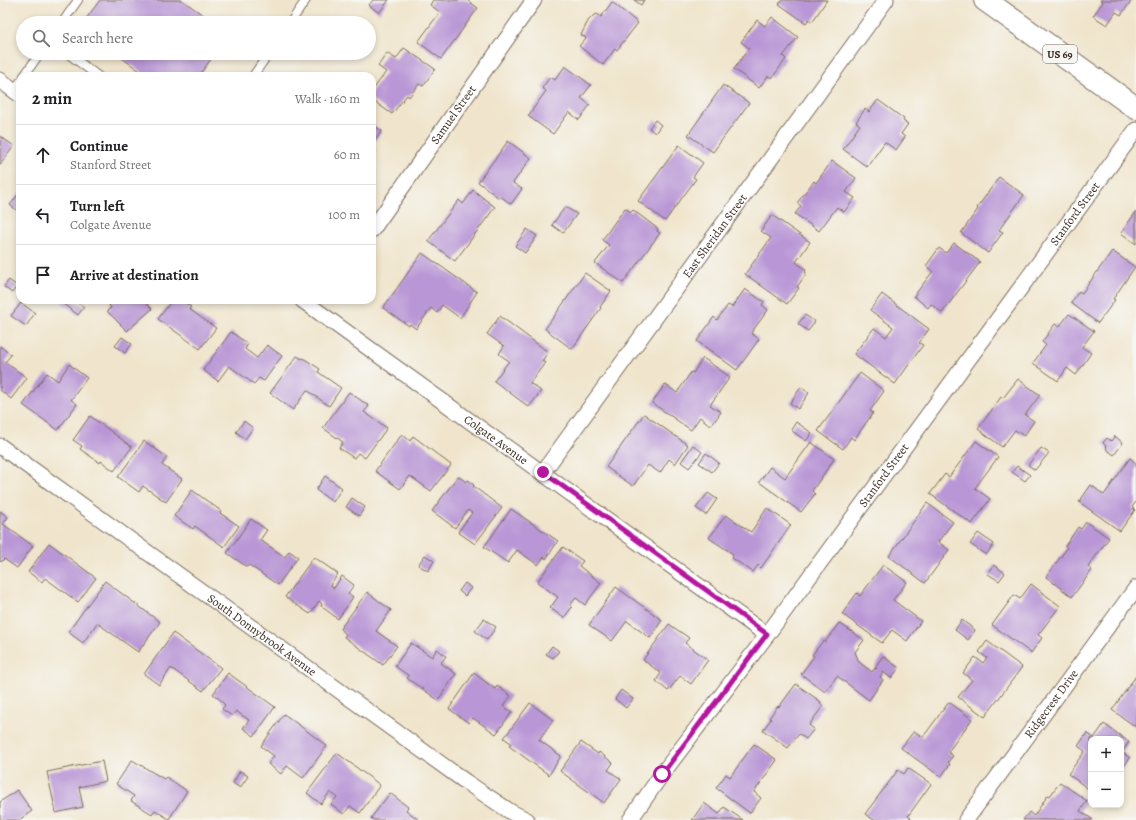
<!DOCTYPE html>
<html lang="en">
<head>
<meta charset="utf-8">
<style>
	body { margin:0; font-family:Alegreya,serif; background:#f6f6f6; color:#202124 }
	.controls { position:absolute; right:12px; bottom:12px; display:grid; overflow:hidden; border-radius:8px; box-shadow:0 2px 6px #0003 }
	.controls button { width:36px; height:36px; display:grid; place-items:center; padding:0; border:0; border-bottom:1px solid #e0e0e0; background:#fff; color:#202124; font:20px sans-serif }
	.stop { position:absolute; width:12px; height:12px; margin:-9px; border:3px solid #b5179e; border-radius:50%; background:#fff }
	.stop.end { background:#b5179e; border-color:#fff; box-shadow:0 1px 4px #0008 }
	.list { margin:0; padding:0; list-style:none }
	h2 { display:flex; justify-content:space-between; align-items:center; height:52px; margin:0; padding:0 16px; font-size:17px }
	h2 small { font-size:13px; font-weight:400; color:#757577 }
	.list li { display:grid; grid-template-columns:26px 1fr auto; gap:12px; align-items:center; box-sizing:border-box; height:60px; padding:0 16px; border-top:1px solid #e0e0e0 }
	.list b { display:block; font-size:15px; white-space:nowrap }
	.list p { margin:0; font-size:13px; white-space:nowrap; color:#757577 }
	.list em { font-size:13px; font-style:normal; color:#757577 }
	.icon { flex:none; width:22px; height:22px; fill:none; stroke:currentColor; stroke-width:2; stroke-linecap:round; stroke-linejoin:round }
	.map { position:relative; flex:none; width:1136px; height:820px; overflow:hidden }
	.search { position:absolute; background:#fff; box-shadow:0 2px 6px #0003; left:16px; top:16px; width:360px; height:44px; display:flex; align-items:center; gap:10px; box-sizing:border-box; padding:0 14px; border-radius:22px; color:#757577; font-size:15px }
	.panel { position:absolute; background:#fff; box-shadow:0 2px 6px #0003; left:16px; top:72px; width:360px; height:232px; border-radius:12px }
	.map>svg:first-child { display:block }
	.building { fill:#b997d6 }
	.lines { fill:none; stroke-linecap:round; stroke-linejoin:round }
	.service-casing { stroke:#7a6b5b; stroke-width:10 }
	.minor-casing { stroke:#7a6b5b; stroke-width:17 }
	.primary-casing { stroke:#7a6b5b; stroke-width:24 }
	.service { stroke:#fff; stroke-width:8 }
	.minor { stroke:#fff; stroke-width:15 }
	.primary { stroke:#fff; stroke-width:22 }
	.route { stroke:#b5179e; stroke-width:5 }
	.labels { text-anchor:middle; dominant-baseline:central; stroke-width:4; stroke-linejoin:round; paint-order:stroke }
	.shield { fill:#f6f6f2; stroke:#73675e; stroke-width:1 }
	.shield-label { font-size:11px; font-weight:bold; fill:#3b2a1e }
	.street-label { font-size:12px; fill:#3b2a1e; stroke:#f6f6f2 }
</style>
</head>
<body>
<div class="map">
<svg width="1136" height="820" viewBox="0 0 1136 820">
	<rect width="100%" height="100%" fill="#f6f6f2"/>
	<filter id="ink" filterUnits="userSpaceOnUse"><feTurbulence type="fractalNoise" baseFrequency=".025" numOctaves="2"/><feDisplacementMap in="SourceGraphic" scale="8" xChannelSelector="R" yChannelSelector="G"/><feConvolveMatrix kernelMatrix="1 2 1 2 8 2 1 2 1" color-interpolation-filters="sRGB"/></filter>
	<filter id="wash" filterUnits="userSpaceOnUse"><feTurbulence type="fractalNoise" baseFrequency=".012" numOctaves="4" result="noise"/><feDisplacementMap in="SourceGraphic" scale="16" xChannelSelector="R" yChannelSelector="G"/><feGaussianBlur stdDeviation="0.9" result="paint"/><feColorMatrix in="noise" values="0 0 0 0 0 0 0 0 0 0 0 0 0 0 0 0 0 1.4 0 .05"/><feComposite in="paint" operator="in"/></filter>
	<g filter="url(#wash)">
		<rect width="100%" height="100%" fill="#f0e5cc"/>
		<g id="blocks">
			<path class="building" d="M100,0H182L214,23H83Z
				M373,0H389L379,13L369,5Z
				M433,0H467L478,8L441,59L418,42L440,12L430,5Z
				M634,0H644L641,5Z
				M782,0H827L812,22L809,19L806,23L779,4Z
				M1100,0H1132L1121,15L1116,12L1107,25L1093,16L1103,2Z
				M612,2L638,23L617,50L615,49L603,65L579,46L586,38L581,35L588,21L593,16L597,14L601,17Z
				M772,17L798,37L783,56L786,59L772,78L768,76L759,88L734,69L749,48L741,42L757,20L765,26Z
				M404,48L435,69L423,86L419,84L409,97L407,95L392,114L372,100V91L386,72L378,66L387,53L396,59Z
				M115,53H215L199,76H147Z
				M565,66L591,85L581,98L590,105L579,120L569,112L553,134L528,116L546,91L542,88L550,77L555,80Z
				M723,85L749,103L713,152L688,135Z
				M878,100L904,119L903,121L908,124L901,134L905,137L896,150L885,142L867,167L843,149L860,125L856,122L865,109L869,112Z
				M655,120L661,125L655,133L649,128Z
				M372,124L382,131L372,145Z
				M0,136L14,146L0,165Z
				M508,141L531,158L513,183L522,189L511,204L500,196L499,198L478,182Z
				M679,145L703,163L693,177L696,179L665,221L638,201Z
				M372,147L376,150L372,156Z
				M832,161L856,178L846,192L855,198L844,212L837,207L819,231L795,214L801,206L797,203L814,181L816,183Z
				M999,177L1024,195L999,230L1003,232L988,253L961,233L978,209L977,208Z
				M473,190L495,207L455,261L428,241L459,200L463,204Z
				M20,192V213L10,205Z
				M565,207L577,214L563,233L552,225Z
				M625,208L631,212L633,210L658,229L657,231L660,233L623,283L595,263L609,245L602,240Z
				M1136,212V244L1121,233Z
				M772,215L810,242L796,262L805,269L806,274L797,287L799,288L787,304L745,274L771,238L761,231Z
				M527,229L537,236L525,253L515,246Z
				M954,243L980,262L942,313L931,304L928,308L914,296L933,271L926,266L939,248L946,253Z
				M1112,251L1135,267L1113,299L1115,300L1098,323L1071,303L1079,291L1082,293Z
				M422,253L477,292L460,318L442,305L437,313L431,308L416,329L410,324L409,326L383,308Z
				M585,273L611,291L600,307L601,308L572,349L545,329Z
				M9,280L17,286L12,293L4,287Z
				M745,289L764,302L762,305L768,310L751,333L759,339L737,370L697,341L714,317L717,320L728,305L732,307Z
				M882,294L929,329L919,343L923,345L895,384L854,354L874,328L886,337L893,327L870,310Z
				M64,300H74L84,307L78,315L62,303Z
				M117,300H144L152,309L127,331L107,311L111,308L109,305L114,301L115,302Z
				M172,300H182L191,307L189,309L216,328L200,349L158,319Z
				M21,303L35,313L26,326L11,316Z
				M1069,314L1094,331L1082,347L1091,353L1076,375L1067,368L1058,381L1033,363L1046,345L1042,342L1055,324L1059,327Z
				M805,315L815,322L808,331L798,324Z
				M500,316L548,352L542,361L545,363L530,383L541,391L529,407L494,381L509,361L499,354L504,346L487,334Z
				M231,332L248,344L245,349L257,358L267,345L282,356L264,381L259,378L254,384L229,366L218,381L203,370Z
				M122,337L132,344L125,353L115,346Z
				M0,346L11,355L5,362L27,378L11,399L0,390Z
				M297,356L302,359L303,358L320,369L318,372L341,388L329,406L307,390L293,410L270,393Z
				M703,358L730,377L710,405L721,412L711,426L700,417L691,430L652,403L665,384L677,393L691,372L693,373Z
				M69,364L87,378L71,400L77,404L58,430L23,405L47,373L58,381Z
				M860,373L884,391L870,411L873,413L854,440L851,437L843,449L818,431Z
				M1018,379L1040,395L1025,415L1034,421L1024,436L1015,430L1002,447L978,429L1001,397L1003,398Z
				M801,387L809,393L798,409L790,403Z
				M349,392L369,406L364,412L387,428L365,458L358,453L354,458L339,448L343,442L323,428Z
				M644,414L688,445L675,464L669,459L660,473L648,465L633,486L606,467Z
				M90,416L132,447L114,471L101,461L100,463L80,449L82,446L73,440Z
				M244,421L253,428L245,439L236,432Z
				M796,422L812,433L806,441L791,430Z
				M402,434L410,441L413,436L451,465L431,491L410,476L400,489L375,471Z
				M1115,436L1123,443L1114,455L1106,449L1107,447L1103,443L1107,438L1111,441Z
				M144,441L167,457L162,465L182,479L166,502L143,486L139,492L118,477Z
				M976,441L998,457L975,488L990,499L972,524L930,494L945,474L949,477Z
				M811,442L834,459L812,491L815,494L801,512L759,482L770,467L785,478Z
				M693,445L702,452L689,468L681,462Z
				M1041,448L1049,453L1035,470L1028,465Z
				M706,453L719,463L712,472L699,463Z
				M1130,458L1136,463V502L1132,507L1135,510L1120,531L1079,502L1091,485L1104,495Z
				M1017,466L1030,475L1025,481L1012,472Z
				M325,476L342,488L333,502L316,490Z
				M458,476L466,482L468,480L474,485L473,486L502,508L475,544L458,532L472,513L468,510L455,528L432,511Z
				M192,490L221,511L220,513L239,526L224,547L195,526L193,529L174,516Z
				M708,493L717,499L706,515L696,508Z
				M352,498L365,507L359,516L346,507Z
				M927,503L953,522L938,542L949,550L925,583L889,556Z
				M767,508L791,525L761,568L758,565L753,572L732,558L733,554L709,538L726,515L751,532Z
				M511,509L558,541L546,559L544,557L538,565L517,550L508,563L484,547Z
				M0,511L8,517L3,524L33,546L17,568L4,559L1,562L0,561Z
				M251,519L267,530L260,540L285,557L289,551L298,557L278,585L249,565L247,567L227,553Z
				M1086,522L1109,538L1088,567L1092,570L1072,597L1046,577L1067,548L1065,546L1078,527L1081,529Z
				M978,533L994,544L986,555L970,544Z
				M49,543L96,578L78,602L45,578L42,582L28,572Z
				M563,547L583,561L579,566L601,583L585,605L576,598L570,605L572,607L564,618L550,608L558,597L537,582Z
				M425,555L434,561L428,571L418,565Z
				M314,557L338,574L330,585L334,588L342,576L354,585L348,593L353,597L338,619L321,606L322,604L319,601L310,614L285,597Z
				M883,565L907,582L893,600L921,621L907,641L892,630L882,643L842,614L857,593L860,596Z
				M994,565L1005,573L999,581L988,574Z
				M105,581L160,622L138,652L97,623L83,643L68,632Z
				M465,583L471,588L465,596L459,591Z
				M1031,584L1060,606L1038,635L1042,638L1031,653L992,625L1014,595L1020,599Z
				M616,587L662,620L650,638L627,621L612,641L589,625Z
				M367,592L391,610L376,631L397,646L383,665L344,637L346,634L340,629Z
				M484,619L496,627L487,640L475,631Z
				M962,620L975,630L968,640L955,630Z
				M839,623L864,640L855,652L859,662L872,672L875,668L876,669L877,668L875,667L883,656L899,668L891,678L882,671V672L883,673L880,677L883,680L869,700L837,676L825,692L801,674L814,656L812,655L823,641L825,642Z
				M669,624L689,638L685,643L708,660L691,684L680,676L668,691L656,681L661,673L643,660Z
				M173,633L221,668L203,691L171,668L159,685L144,674Z
				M987,641L1022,667L985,717L958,697L972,680L963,673L975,657L983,663L987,658L979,652Z
				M411,643L432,657L437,649L446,656L441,663L456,674L438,700L407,678L409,676L395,666Z
				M552,646L559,651L553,658L546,654Z
				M228,673L275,707L254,736L243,728L249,720L236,711L232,716L222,709L225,705L222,702V701L213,694Z
				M474,673L495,689L497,686L511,696L503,706L512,712L496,734L473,718L469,723L449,709Z
				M1136,676V727L1112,710Z
				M796,684L821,702L820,704L823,706L809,725L814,729L806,739L799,734L788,748L763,730L771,719L769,718L778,706L779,707Z
				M621,690L633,699L626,708L615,699Z
				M949,702L972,719L948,752L953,756L948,762L950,764L941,777L901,748L914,731L923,737Z
				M530,703L553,720L539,740L561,756L549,775L509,746L511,743L504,738Z
				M284,714L327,746L303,778L287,766L281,774L268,764L274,756L261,746Z
				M1104,724L1129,742L1122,752L1130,758L1121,770V739H1091V791L1068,774L1085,751L1078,746L1087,733L1094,738Z
				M581,742L598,754L599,752L613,763L608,770L621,779L604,803L560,771Z
				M754,744L777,760L754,792L761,798L750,813L716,788L726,774L730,777Z
				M337,753L380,785L360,813L350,806L344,814L331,804L337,797L330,792L321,804L307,793Z
				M132,760L164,779L166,777L187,791L169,819L155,810L152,814L131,801L134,796L116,784Z
				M102,761L106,781L79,787L83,807L56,813L47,772Z
				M908,768L931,784L908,816L911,818L909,820H874L865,814L898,770L904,774Z
				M240,771L248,776L240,788L233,783Z
				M1060,782L1087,801L1080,811L1092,819V820H1023L1029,812L1034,816L1048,795L1050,796Z
				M17,790L32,811L19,820H0V802Z
				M390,793L408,807L406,810L419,820H374L371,818Z
				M704,803L719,814L724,807L743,820H692Z"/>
		</g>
	</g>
	<g filter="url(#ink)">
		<use href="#blocks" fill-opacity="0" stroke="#7a6b5b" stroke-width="1"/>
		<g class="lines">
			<g class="service-casing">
				<path id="service" d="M62,23L78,0
					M290,23L306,0
					M67,53L98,76
					M24,76L40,53
					M253,76L269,53
					M14,90L20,82"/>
			</g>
			<g class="minor-casing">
				<g id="minor">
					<path d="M0,80L20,95"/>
					<path id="s1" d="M372,230L534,0"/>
					<path id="s2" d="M302,300L767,635"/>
					<path id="s3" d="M0,446L466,782L511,812L527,820"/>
					<path id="s4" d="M543,472L886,0"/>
					<path id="s5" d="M630,820L662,774L767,635L1136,130"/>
					<path id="s6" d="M966,820L1136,588"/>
				</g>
			</g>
			<g class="primary-casing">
				<path id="primary" d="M985,0L1136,108"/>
			</g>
			<use href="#service" class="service"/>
			<use href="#minor" class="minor"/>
			<use href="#primary" class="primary"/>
		</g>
	</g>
	<g class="lines" filter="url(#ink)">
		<path class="route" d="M543,472L767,634L662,774"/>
	</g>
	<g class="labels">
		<rect class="shield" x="1043" y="45" width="34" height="18" rx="3"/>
		<g class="shield-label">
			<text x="1060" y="54">US 69</text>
		</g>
		<g class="street-label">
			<text stroke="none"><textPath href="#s1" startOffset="141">Samuel Street</textPath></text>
			<text stroke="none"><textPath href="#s5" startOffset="752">Stanford Street</textPath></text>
			<text stroke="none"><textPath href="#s4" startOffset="292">East Sheridan Street</textPath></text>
			<text stroke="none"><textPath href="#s2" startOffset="239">Colgate Avenue</textPath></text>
			<text stroke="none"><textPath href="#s5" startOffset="428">Stanford Street</textPath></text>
			<text stroke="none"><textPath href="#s3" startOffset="323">South Donnybrook Avenue</textPath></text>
			<text stroke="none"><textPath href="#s6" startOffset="144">Ridgecrest Drive</textPath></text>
		</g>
	</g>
</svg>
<div class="controls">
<button>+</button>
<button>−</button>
</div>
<div class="stop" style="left:662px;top:774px"></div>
<div class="stop end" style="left:543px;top:472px"></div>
<div class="search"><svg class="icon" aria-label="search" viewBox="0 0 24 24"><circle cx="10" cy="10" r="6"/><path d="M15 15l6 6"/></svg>Search here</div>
<section class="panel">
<h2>2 min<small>Walk · 160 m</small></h2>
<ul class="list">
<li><svg class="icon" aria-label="ahead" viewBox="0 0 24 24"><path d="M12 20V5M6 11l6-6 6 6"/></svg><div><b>Continue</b><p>Stanford Street</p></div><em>60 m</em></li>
<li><svg class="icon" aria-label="left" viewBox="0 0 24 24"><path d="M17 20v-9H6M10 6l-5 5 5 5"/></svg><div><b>Turn left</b><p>Colgate Avenue</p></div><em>100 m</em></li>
<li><svg class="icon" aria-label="arrive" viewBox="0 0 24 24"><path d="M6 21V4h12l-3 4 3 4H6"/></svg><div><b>Arrive at destination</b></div></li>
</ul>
</section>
</div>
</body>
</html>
